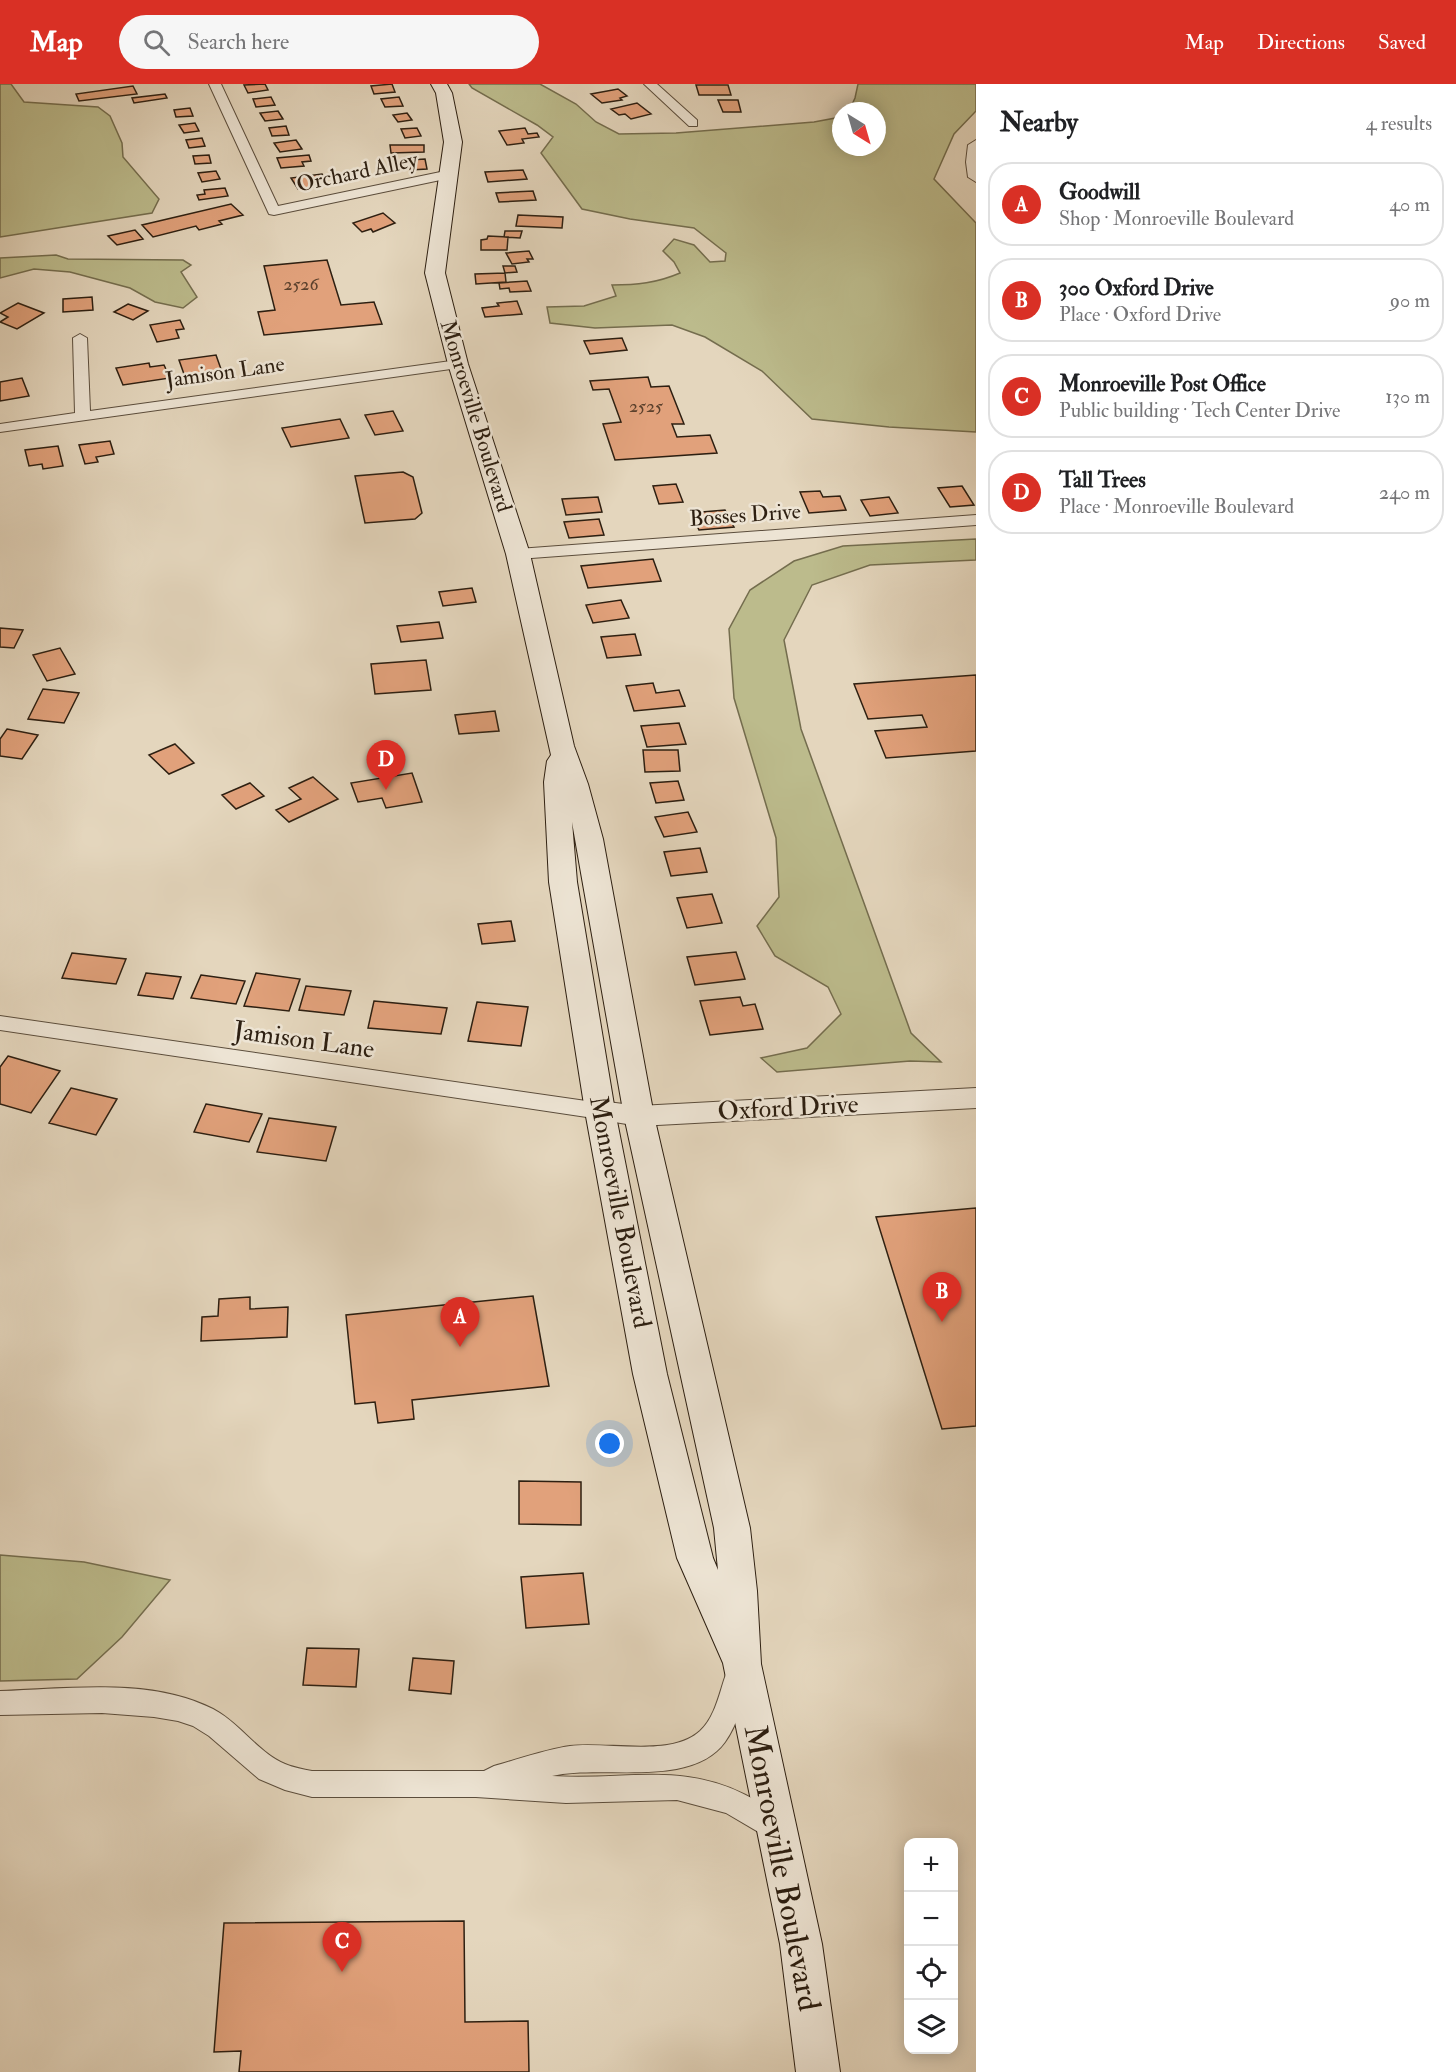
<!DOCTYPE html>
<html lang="en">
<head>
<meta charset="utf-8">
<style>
	body { margin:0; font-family:"IM FELL Double Pica",serif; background:#f6f6f6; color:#202124 }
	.controls { position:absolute; right:18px; bottom:18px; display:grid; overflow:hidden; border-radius:12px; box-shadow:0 3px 15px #0003 }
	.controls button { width:54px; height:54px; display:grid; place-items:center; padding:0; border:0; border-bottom:2px solid #e0e0e0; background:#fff; color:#202124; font:30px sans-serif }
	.compass { position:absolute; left:832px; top:18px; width:54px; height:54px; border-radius:50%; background:#fff; box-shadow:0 3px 15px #0003; rotate:143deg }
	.you { position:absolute; left:610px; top:1360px; width:21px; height:21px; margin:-15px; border:4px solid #fff; border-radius:50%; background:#1a73e8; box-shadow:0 0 0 9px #1a73e833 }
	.badge { display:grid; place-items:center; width:39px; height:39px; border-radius:50%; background:#d93025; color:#fff; font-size:20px; font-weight:700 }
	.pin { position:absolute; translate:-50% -50px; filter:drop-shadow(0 2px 3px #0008) }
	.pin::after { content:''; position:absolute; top:32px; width:21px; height:18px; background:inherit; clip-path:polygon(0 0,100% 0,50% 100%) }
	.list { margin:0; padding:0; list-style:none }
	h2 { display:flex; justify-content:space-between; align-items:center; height:78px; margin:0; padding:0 24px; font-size:26px }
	h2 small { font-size:20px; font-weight:400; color:#757577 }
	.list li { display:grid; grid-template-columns:39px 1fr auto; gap:18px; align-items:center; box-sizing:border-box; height:84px; margin:0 12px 12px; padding:0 12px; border:2px solid #e0e0e0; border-radius:24px }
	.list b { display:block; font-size:22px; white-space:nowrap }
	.list p { margin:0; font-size:20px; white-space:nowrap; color:#757577 }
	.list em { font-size:20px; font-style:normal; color:#757577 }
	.icon { flex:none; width:33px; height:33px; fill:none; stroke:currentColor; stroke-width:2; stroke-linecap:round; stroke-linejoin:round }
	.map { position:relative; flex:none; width:976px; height:1988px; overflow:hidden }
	header { display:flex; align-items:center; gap:36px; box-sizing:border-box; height:84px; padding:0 30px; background:#d93025; color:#fff }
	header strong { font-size:28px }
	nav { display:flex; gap:33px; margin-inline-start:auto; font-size:21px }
	.search { width:420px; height:54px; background:#f6f6f6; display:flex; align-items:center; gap:15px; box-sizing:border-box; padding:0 21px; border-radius:33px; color:#757577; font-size:22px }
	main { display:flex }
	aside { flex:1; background:#fff }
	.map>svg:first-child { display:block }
	.green { fill:#bcbb8c; stroke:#746d4e; stroke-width:1.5 }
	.building { fill:#e1a17b; stroke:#2d1f11; stroke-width:1.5 }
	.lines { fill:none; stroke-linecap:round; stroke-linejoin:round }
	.minor-casing { stroke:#5b4d3c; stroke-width:2 }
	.tertiary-casing { stroke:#5b4d3c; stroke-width:2 }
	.secondary-casing { stroke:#2d1f11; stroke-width:2 }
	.minor { fill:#ede4d4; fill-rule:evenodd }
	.tertiary { fill:#ede4d4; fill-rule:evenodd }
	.secondary { fill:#ede4d4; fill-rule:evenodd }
	.labels { text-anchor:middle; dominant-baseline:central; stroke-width:5; stroke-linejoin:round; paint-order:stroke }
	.far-number-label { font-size:18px; fill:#5a402c }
	.far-street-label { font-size:22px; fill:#2d1f11; stroke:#ede4d4 }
	.street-label { font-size:26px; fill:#2d1f11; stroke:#ede4d4 }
	.near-street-label { font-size:32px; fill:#2d1f11; stroke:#ede4d4 }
</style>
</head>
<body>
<header>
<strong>Map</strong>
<div class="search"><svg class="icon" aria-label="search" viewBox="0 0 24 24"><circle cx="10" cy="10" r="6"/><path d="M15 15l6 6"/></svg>Search here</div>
<nav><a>Map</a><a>Directions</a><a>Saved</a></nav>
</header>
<main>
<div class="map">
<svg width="976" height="1988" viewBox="0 0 976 1988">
	<rect width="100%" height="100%" fill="#e4d6bd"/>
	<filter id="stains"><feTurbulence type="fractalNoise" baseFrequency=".00333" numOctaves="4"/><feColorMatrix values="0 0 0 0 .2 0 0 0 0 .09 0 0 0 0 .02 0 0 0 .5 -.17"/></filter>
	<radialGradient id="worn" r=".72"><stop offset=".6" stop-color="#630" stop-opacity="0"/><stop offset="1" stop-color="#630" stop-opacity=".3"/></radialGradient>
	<path class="green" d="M0,0H11L24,18L98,23L110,32L122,59L123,73L159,115L152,129L0,153Z
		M469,0H540L576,20L596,38L619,50L676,49L814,38L841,33V63H877V27H849L855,14L858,0H976V27L954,50L934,95L976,139V348L889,343L812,335L762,287L705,253L672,241L595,244L550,239L547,223L584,222L616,212L612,201C636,201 657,199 680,189L674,178L663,167L674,155L694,161L710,178L725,177L726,169L694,144L630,135L582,125L541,69L553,53L537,41L472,4Z
		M56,171L68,175L183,176L191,181L181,188L197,213L183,224L155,218L130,204L70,188L34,185L0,194V174Z
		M976,455V476L870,481L812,501L784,556L801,645L911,949L941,978L910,977L777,988L761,974L807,964L841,930L828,903L775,872L757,842L779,813L776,754L734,614L729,545L750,506L794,477L843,462Z
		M0,1471L84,1478L170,1496L122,1553L77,1595L0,1597Z"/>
	<path class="building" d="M265,0L268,6L248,9L244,1Z
		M392,0L395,8L374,10L371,2Z
		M696,1H728L731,11H699Z
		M133,2L137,10L79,17L76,10Z
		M618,5L627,12L620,14L622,16L602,19L591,10Z
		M165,10L167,14L134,19L132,14Z
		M271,13L275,21L256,23L253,15Z
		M399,13L403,22L385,23L381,15Z
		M718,16H738L741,28H723Z
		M637,19L651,30L631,35L625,30L619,31L611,25Z
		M190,24L193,32L176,33L174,26Z
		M278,27L283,35L265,37L260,29Z
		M407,29L412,36L398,38L393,31Z
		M195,39L199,47L184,49L179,41Z
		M286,42L289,51L272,52L269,44Z
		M417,44L421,52L405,54L401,45Z
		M525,44L528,50L537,49L539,53L522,55L524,59L507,61L499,47Z
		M202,54L205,62L189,64L186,56Z
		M296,56L302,65L280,68L274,59Z
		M390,61H424V68L391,69Z
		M209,71L211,79L195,80L193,72Z
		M309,71L311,77L302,78L304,82L281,84L277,74Z
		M425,75L427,85L410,86V76Z
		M523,86L527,95L488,98L485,88Z
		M216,87L220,95L202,98L198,89Z
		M322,90L325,95L312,96L316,103L298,105L291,94Z
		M225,104L228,112L199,116L197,111L205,110L204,106Z
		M533,107L536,116L499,118L496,109Z
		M231,120L243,131L219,137L222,140L199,146L196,142L153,153L142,141Z
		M383,129L395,139L373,148L371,145L362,148L353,139Z
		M518,131L563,133L562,144L516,142Z
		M135,146L143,155L117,161L108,152Z
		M505,147H522L520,154L504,153Z
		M488,152L508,153L507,166H481V156L487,155Z
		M529,167L533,175H527L529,178L512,180L506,169Z
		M327,176L341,221L374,218L382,240L264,251L258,228L275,226L264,182Z
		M503,182H515L517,188L505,189Z
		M505,189L506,198L476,200L475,190Z
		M527,197L531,207L510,208L509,204L500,205L499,199Z
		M92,213L93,226L63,228V215Z
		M517,217L522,230L485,233L482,224L499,222L497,219Z
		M18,219L44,229L17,245L0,238L8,233L0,229Z
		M128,220L148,227L133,236L114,228Z
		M180,236L184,245L176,246L179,254L157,258L150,241Z
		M622,254L627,266L590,270L584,257Z
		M216,271L222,288L185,293L179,276Z
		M149,279L150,283L164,281L170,294L123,301L116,284Z
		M648,293L651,303L669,302L684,340H672L677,353L710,351L717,369L615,376L603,340L621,338L609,305L593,306L590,297Z
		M22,294L29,312L0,317V298Z
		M393,327L403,347L375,351L365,331Z
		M340,335L349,354L291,363L282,344Z
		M110,357L114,370L96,373L98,378L85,380L79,361Z
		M58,362L63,382L43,385L42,380L29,382L25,366Z
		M403,388L413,393L422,429L415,435L365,439L355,392Z
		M676,400L683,418L659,420L653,402Z
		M962,402L974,421L950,423L938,404Z
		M820,407L823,413L840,412L846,426L809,429L800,408Z
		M598,413L602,428L566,431L562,415Z
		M889,413L898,429L870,432L861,416Z
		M725,426L734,443L699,446L691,429Z
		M599,435L604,451L569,454L564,438Z
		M653,475L661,497L588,504L581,482Z
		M472,504L476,518L443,522L439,508Z
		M621,516L629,534L593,539L586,521Z
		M439,538L443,554L401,558L397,542Z
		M0,544L23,546L14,564L0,563Z
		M635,550L641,571L607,574L601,553Z
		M60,564L75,590L47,597L33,571Z
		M426,576L431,606L375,610L371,580Z
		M976,591V667L886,674L875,647L927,643L922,631L868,635L854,600Z
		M653,599L656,609L679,606L685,622L634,627L626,602Z
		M43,605L79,609L64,639L28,635Z
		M495,627L499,647L459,650L455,631Z
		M679,639L686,660L647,663L641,642Z
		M7,645L38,651L22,675L0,672V655Z
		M175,660L194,679L169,690L149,671Z
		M643,666H678L680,687L645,688Z
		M412,689L422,718L386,724L382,714L358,718L351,699Z
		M313,693L338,715L289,738L276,726L301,715L289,704Z
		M678,697L684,716L656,719L650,699Z
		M250,699L264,712L236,725L222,711Z
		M688,728L697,748L664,753L655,733Z
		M700,764L707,788L671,792L664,768Z
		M712,810L722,839L687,844L677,814Z
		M511,837L515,857L482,860L478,840Z
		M736,868L745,895L695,901L687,873Z
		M72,869L126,875L116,900L62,894Z
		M146,889L181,893L173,915L138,911Z
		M256,889L300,895L289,927L244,922Z
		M201,891L245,897L236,920L191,914Z
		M306,902L351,907L344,931L299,926Z
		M740,913L743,922L755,920L763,945L710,951L700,917Z
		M374,917L447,924L441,950L368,944Z
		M477,918L528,923L521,962L468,957Z
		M8,972L60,987L31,1029L0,1020V983Z
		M71,1004L117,1015L96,1051L49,1039Z
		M206,1020L262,1030L249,1058L194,1048Z
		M269,1034L336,1043L326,1077L257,1068Z
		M976,1124V1342L942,1345L876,1133Z
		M533,1212L549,1302L412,1316L414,1335L378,1339L375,1318L355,1320L346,1231Z
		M250,1213V1225L288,1223L287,1253L201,1257L202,1233L218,1232L219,1215Z
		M519,1397L581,1398V1441L519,1440Z
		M583,1489L589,1540L526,1544L521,1493Z
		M307,1564L359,1565L356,1603L303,1601Z
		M413,1574L454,1577L451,1610L409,1606Z
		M464,1837L465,1938L528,1937L529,1988H239L241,1967L214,1968L224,1839Z"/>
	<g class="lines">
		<g class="minor-casing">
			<path id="minor" d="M209,0H221L278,122L450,86L456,90L450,94L274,131L269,130Z
				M644,0H657L697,36V42H689Z
				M80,250L87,254L90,327L458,276L465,280L458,284L0,348V340L75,329L73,254Z
				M976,431V441L518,475L510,470L518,465Z
				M0,932L600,1019L608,1021L611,1027L608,1033L600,1035L0,946Z
				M739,1577L748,1580L752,1589C745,1612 739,1638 725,1658C691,1705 602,1680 552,1692C629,1697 689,1675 760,1719C773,1726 785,1731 791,1745L787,1755L777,1759L726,1729L677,1716L566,1719L476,1713H312L285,1706L259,1695L209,1652L193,1642L178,1637L154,1633L102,1629L0,1631V1607C68,1605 150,1593 213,1625C240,1639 257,1668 285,1680C294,1684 303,1685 312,1687H484L494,1682C519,1675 544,1666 570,1662C607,1657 670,1674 700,1647C718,1630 720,1602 730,1580Z"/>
		</g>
		<g class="tertiary-casing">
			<path id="tertiary" d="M976,56V98L968,93L966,78L968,61Z
				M976,1004V1024L639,1042L590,1034L586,1027L590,1020L600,1017L639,1022Z"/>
		</g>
		<g class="secondary-casing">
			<path id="secondary" d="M431,0H447L452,9L462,58L445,189L468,280L530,470L574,662L588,700L603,755L654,1032L750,1444L757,1507L761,1580L822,1860L840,1988H796L780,1860L723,1579L677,1474L633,1290L585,1027L549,798L544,698L547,677L551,671L506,470L448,280L425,189L444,58L436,9ZM572,738L624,1032L714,1444L718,1486L713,1474L667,1290L615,1027L577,798Z"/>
		</g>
		<use href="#minor" class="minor"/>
		<use href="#tertiary" class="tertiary"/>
		<use href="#secondary" class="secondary"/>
	</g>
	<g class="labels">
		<g class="far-number-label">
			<text x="301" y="200">2526</text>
			<text x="646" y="322">2525</text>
		</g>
		<g class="far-street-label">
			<text transform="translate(357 88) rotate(-12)">Orchard Alley</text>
			<text transform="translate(225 288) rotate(-8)">Jamison Lane</text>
			<text transform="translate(476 332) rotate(73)">Monroeville Boulevard</text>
			<text transform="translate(745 431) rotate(-4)">Bosses Drive</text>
		</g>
		<g class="street-label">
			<text transform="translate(304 956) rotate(8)">Jamison Lane</text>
			<text transform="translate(788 1024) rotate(-3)">Oxford Drive</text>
			<text transform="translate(620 1128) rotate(79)">Monroeville Boulevard</text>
		</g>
		<g class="near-street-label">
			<text transform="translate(782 1784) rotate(79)">Monroeville Boulevard</text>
		</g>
	</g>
	<rect width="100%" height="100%" filter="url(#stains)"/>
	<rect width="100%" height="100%" fill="url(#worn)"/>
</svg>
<div class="controls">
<button>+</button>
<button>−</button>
<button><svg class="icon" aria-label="locate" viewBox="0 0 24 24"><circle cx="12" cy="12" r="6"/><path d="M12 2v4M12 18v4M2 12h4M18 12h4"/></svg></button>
<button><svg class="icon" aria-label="layers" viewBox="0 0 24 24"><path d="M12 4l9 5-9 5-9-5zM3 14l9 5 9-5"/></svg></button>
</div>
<svg class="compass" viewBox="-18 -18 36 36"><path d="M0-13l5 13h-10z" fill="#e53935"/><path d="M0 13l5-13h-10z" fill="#757577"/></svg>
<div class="you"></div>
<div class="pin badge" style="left:460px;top:1263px">A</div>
<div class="pin badge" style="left:942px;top:1238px">B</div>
<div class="pin badge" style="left:342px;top:1888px">C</div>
<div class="pin badge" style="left:386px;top:706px">D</div>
</div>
<aside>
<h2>Nearby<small>4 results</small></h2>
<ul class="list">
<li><span class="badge">A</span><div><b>Goodwill</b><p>Shop · Monroeville Boulevard</p></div><em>40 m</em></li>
<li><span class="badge">B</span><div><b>300 Oxford Drive</b><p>Place · Oxford Drive</p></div><em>90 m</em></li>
<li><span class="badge">C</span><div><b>Monroeville Post Office</b><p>Public building · Tech Center Drive</p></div><em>130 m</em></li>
<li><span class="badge">D</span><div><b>Tall Trees</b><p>Place · Monroeville Boulevard</p></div><em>240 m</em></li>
</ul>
</aside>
</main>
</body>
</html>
